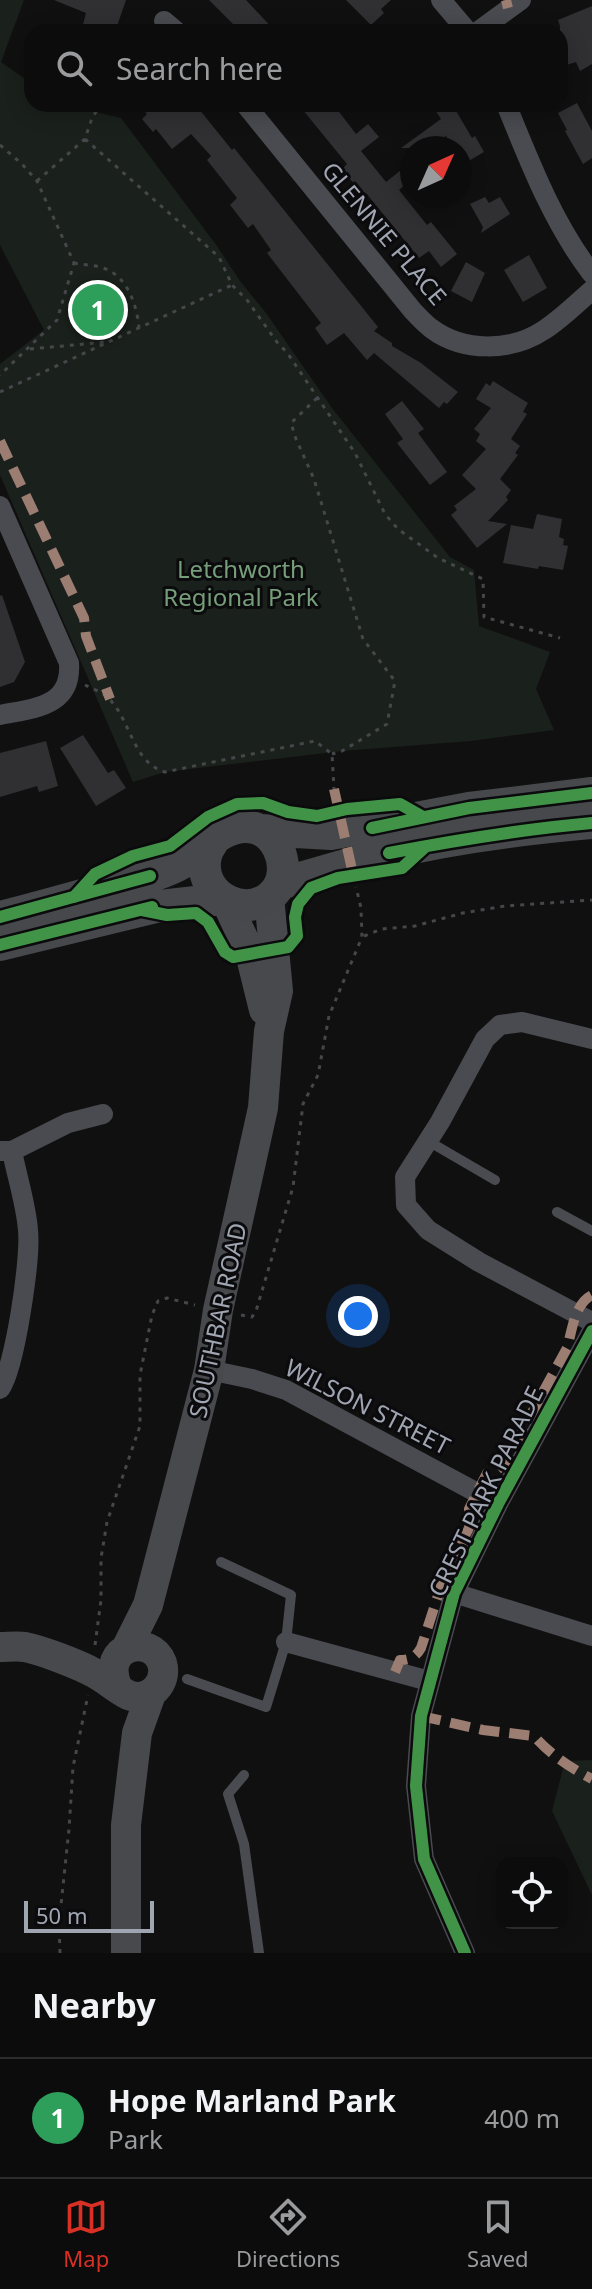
<!DOCTYPE html>
<html lang="en">
<head>
<meta charset="utf-8">
<style>
	body { margin:0; font-family:"Noto Sans",sans-serif; background:#151515; color:#f1f3f6 }
	.controls { position:absolute; right:24px; bottom:24px; display:grid; overflow:hidden; border-radius:16px; box-shadow:0 4px 20px #0003 }
	.controls button { width:72px; height:72px; display:grid; place-items:center; padding:0; border:0; border-bottom:2px solid #2c2c2d; background:#0c0c0c; color:#f1f3f6; font:40px sans-serif }
	.compass { position:absolute; left:400px; top:136px; width:72px; height:72px; border-radius:50%; background:#0c0c0c; box-shadow:0 4px 20px #0003; rotate:45deg }
	.scale { position:absolute; left:24px; bottom:20px; width:130px; box-sizing:border-box; padding-left:8px; border:4px solid #a0a5b2; border-top:0; font-size:22px; line-height:28px; white-space:nowrap; color:#a0a5b2; -webkit-text-stroke:6px #0b0a0c; paint-order:stroke }
	.you { position:absolute; left:358px; top:1316px; width:28px; height:28px; margin:-20px; border:6px solid #fff; border-radius:50%; background:#1a73e8; box-shadow:0 0 0 12px #1a73e833 }
	.badge { display:grid; place-items:center; width:52px; height:52px; border-radius:50%; background:#d93025; color:#fff; font-size:26px; font-weight:700 }
	.pin { position:absolute; translate:-50% -50%; border:4px solid #fff; box-shadow:0 2px 8px #0006 }
	.list { margin:0; padding:0; list-style:none }
	h2 { display:flex; justify-content:space-between; align-items:center; height:104px; margin:0; padding:0 32px; font-size:34px }
	h2 small { font-size:26px; font-weight:400; color:#9a9b9d }
	.list li { display:grid; grid-template-columns:52px 1fr auto; gap:24px; align-items:center; box-sizing:border-box; height:120px; padding:0 32px; border-top:2px solid #2c2c2d }
	.list b { display:block; font-size:30px; white-space:nowrap }
	.list p { margin:0; font-size:26px; white-space:nowrap; color:#9a9b9d }
	.list em { font-size:26px; font-style:normal; color:#9a9b9d }
	.icon { flex:none; width:44px; height:44px; fill:none; stroke:currentColor; stroke-width:2; stroke-linecap:round; stroke-linejoin:round }
	.map { position:relative; flex:none; width:592px; height:1953px; overflow:hidden }
	.search { position:absolute; background:#0c0c0c; box-shadow:0 4px 20px #0003; left:24px; right:24px; top:24px; height:88px; display:flex; align-items:center; gap:20px; box-sizing:border-box; padding:0 28px; border-radius:24px; color:#9a9b9d; font-size:30px }
	.sheet { height:224px; background:#0c0c0c }
	nav { display:flex; justify-content:space-around; align-items:center; box-sizing:border-box; height:112px; border-top:2px solid #2c2c2d; background:#0c0c0c; font-size:22px; color:#9a9b9d }
	nav a { display:grid; justify-items:center; gap:4px }
	nav .on { color:#d93025 }
	.map>svg:first-child { display:block }
	.green { fill:#1a201b }
	.building { fill:#303033 }
	.lines { fill:none; stroke-linecap:round; stroke-linejoin:round }
	.path { stroke:#46474b; stroke-width:3; stroke-dasharray:4 6; stroke-linecap:butt }
	.lane { stroke:#4a4b50; stroke-width:10 }
	.street { stroke:#4a4b50; stroke-width:20 }
	.secondary { stroke:#48494d; stroke-width:30 }
	.primary { stroke:#46484b; stroke-width:32 }
	.quiet { stroke:#9b7d72; stroke-width:10; stroke-dasharray:20 10; stroke-linecap:butt }
	.cycleway-casing { stroke:#0b0a0c; stroke-width:17 }
	.cycleway { stroke:#419447; stroke-width:12 }
	.labels { text-anchor:middle; dominant-baseline:central; stroke-width:6; stroke-linejoin:round; paint-order:stroke }
	.street-label { font-size:24px; fill:#a0a5b2; stroke:#0b0a0c }
	.park-label { font-size:24px; fill:#769e7a; stroke:#0b0a0c }
</style>
</head>
<body>
<div class="map">
<svg width="592" height="1953" viewBox="0 0 592 1953">
	<rect width="100%" height="100%" fill="#101010"/>
	<path class="green" d="M0,0H24L1,62L32,84V104H62L121,118L217,246L240,281L266,313L332,408L450,557L474,570L479,626L550,652L536,689L554,730L471,741L342,751L165,772L133,782L0,475V364L44,330L0,245Z
		M592,1760V1895L552,1811L565,1761Z"/>
	<path class="building" d="M54,0H126L115,32H81L86,13Z
		M209,0H246L276,32H241Z
		M346,0H391L381,9L384,13L371,25Z
		M592,6V64L580,71L576,62L560,67V26L558,20Z
		M577,103L592,131V158L583,164L565,131L567,130L558,113Z
		M139,104H195L232,150L234,148L378,327L374,331L392,343V346L421,363L458,392L447,404L444,402L439,408L374,353L367,360L344,333L327,345L315,328L321,323L267,253L271,250L253,224L248,228L230,205L237,198L207,160L211,156L191,134L172,149L156,129L153,132L142,119L147,114Z
		M298,104H333L356,134L368,124L379,137L361,151L386,182L401,170L409,181L399,190L427,225L431,222L457,254L441,267L429,251L419,258L366,193L363,195L342,169L347,164Z
		M431,104H452L472,138L475,136L484,152L460,166V148H453L446,136L429,148H401L441,119Z
		M485,197L489,203L500,197L510,214L481,233L483,227L470,204Z
		M529,255L547,288L523,302L504,270Z
		M466,262L485,273L472,302L451,291Z
		M493,381L528,403L523,412L527,414L511,439L520,446L515,453L518,455L500,479L511,490L506,497L508,500L488,521L507,524L477,548L451,515L457,510L454,506L476,489L462,475L486,449L476,441L480,434L474,429L491,408L476,399L486,383L490,386Z
		M402,401L424,429L418,433L447,472L430,485L397,443L403,439L385,414Z
		M537,514L562,519L559,537L564,539L563,545L568,546L563,570L539,566L538,569L503,563L511,525L533,529Z
		M2,595L25,662L14,682L0,687V596Z
		M83,735L108,773L114,770L126,788L96,806L60,748Z
		M46,741L58,786L39,792L37,786L0,797V753Z"/>
	<g class="lines">
		<path class="path" d="M85,139L219,257L232,285L247,300L279,345L286,351L355,453L385,514L398,529L438,558L483,579L484,617L560,638
			M0,145L22,164L37,181L74,263L57,320L0,375
			M37,181L85,139L92,118L101,104
			M74,263C84,265 97,265 106,269C128,278 137,306 139,328
			M30,349L106,342
			M0,392L232,285
			M317,398L291,423L296,439L314,479L363,639L395,681L387,724L342,751L332,754
			M85,685C94,689 106,694 112,702C131,724 134,763 165,772L315,741L332,754L334,789
			M364,936L382,929L415,926L463,913L505,906L592,900
			M241,1315L252,1317L256,1311L293,1187L303,1104L318,1075L329,1016L362,937L361,908L356,887
			M95,1645L101,1600V1558L107,1522L140,1426V1375L152,1315L158,1301L167,1298L195,1305
			M60,1953L59,1924L69,1829L73,1767L88,1695"/>
		<path class="lane" d="M428,1141L495,1180
			M557,1212L592,1231
			M187,1679L266,1707L286,1642L291,1595L221,1562
			M244,1775L228,1794L244,1844L259,1953"/>
		<path class="street" d="M441,0L468,32
			M164,21L177,32
			M477,32L521,0
			M245,104L413,311C419,317 425,324 432,329C463,352 511,352 544,330C561,319 576,304 592,290
			M506,104C530,163 553,223 592,274
			M0,506L69,663C72,707 34,708 0,715
			M592,1039L522,1022L500,1025L485,1039L440,1122L405,1177L406,1205L428,1230L479,1262L592,1322
			M0,1151H12L68,1123L103,1114
			M209,1370L252,1379L286,1390L498,1504
			M0,1389C15,1368 31,1258 28,1230C26,1204 17,1177 12,1151
			M454,1593L592,1636
			M286,1642L429,1681
			M465,1953L424,1859L416,1786L421,1716L454,1593L498,1504L592,1331"/>
		<path class="secondary" d="M226,901L250,953L264,1010
			M0,1647C8,1647 17,1646 25,1647C41,1650 80,1665 94,1673C105,1678 121,1693 131,1696C150,1701 168,1683 162,1663C151,1633 100,1645 117,1686
			M126,1649L148,1605L209,1370L218,1310L263,1108L269,1031L278,991L269,897
			M126,1953V1825L137,1733L151,1694"/>
		<path class="primary" d="M260,830L331,834L469,808L592,793
			M280,884C315,874 350,863 386,854C453,838 523,829 592,823
			M0,917C36,908 71,898 107,888C130,882 155,877 177,866C200,855 217,828 244,827C275,825 293,865 277,889C252,924 196,897 206,856C207,850 211,845 214,840
			M0,945L160,906L222,899"/>
		<path class="quiet" d="M506,0L508,8
			M0,441L84,618L86,636L110,699
			M334,789L355,883
			M395,1672L400,1660C410,1660 416,1657 421,1648L445,1574L468,1530L472,1520L469,1509L487,1473L496,1471L504,1464L567,1348C572,1332 574,1304 592,1295
			M421,1716L483,1730L534,1736C551,1755 569,1767 592,1779"/>
		<g class="cycleway-casing">
			<path id="cycleway" d="M372,828L469,808L592,793
				M389,853C457,840 524,829 592,823
				M74,897L95,874L133,856L170,846L208,817L237,804L263,803L288,812L317,816L347,809L400,804L423,817
				M142,910L167,915L196,913L208,922L225,952L233,957L288,947L297,936L295,917L298,904L311,888L338,878L402,868L425,847
				M0,917L150,876
				M0,945L152,907
				M465,1953L424,1859L416,1786L421,1716L454,1593L498,1504L592,1331"/>
		</g>
		<use href="#cycleway" class="cycleway"/>
	</g>
	<g class="labels">
		<g class="street-label">
			<text transform="translate(385 233) rotate(50)">GLENNIE PLACE</text>
			<text transform="translate(217 1320) rotate(-78)">SOUTHBAR ROAD</text>
			<text transform="translate(368 1406) rotate(27)">WILSON STREET</text>
			<text transform="translate(485 1491) rotate(-64)">CREST PARK PARADE</text>
		</g>
		<g class="park-label">
			<text x="241" y="568">Letchworth<tspan x="241" dy="28">Regional Park</tspan></text>
		</g>
	</g>
</svg>
<div class="controls">
<button><svg class="icon" aria-label="locate" viewBox="0 0 24 24"><circle cx="12" cy="12" r="6"/><path d="M12 2v4M12 18v4M2 12h4M18 12h4"/></svg></button>
</div>
<svg class="compass" viewBox="-18 -18 36 36"><path d="M0-13l5 13h-10z" fill="#e53935"/><path d="M0 13l5-13h-10z" fill="#9a9b9d"/></svg>
<div class="scale">50 m</div>
<div class="you"></div>
<div class="pin badge" style="left:98px;top:310px;background:#2e9e5b">1</div>
<div class="search"><svg class="icon" aria-label="search" viewBox="0 0 24 24"><circle cx="10" cy="10" r="6"/><path d="M15 15l6 6"/></svg>Search here</div>
</div>
<section class="sheet">
<h2>Nearby<small></small></h2>
<ul class="list">
<li><span class="badge" style="background:#2e9e5b">1</span><div><b>Hope Marland Park</b><p>Park</p></div><em>400 m</em></li>
</ul>
</section>
<nav>
<a class="on"><svg class="icon" aria-label="map" viewBox="0 0 24 24"><path d="M3 6l6-2 6 2 6-2v14l-6 2-6-2-6 2zM9 4v14M15 6v14"/></svg>Map</a>
<a><svg class="icon" aria-label="directions" viewBox="0 0 24 24"><path d="M12 3l9 9-9 9-9-9zM9 14v-3h6M13 9l2 2-2 2"/></svg>Directions</a>
<a><svg class="icon" aria-label="saved" viewBox="0 0 24 24"><path d="M7 4h10v16l-5-4-5 4z"/></svg>Saved</a>
</nav>
</body>
</html>
